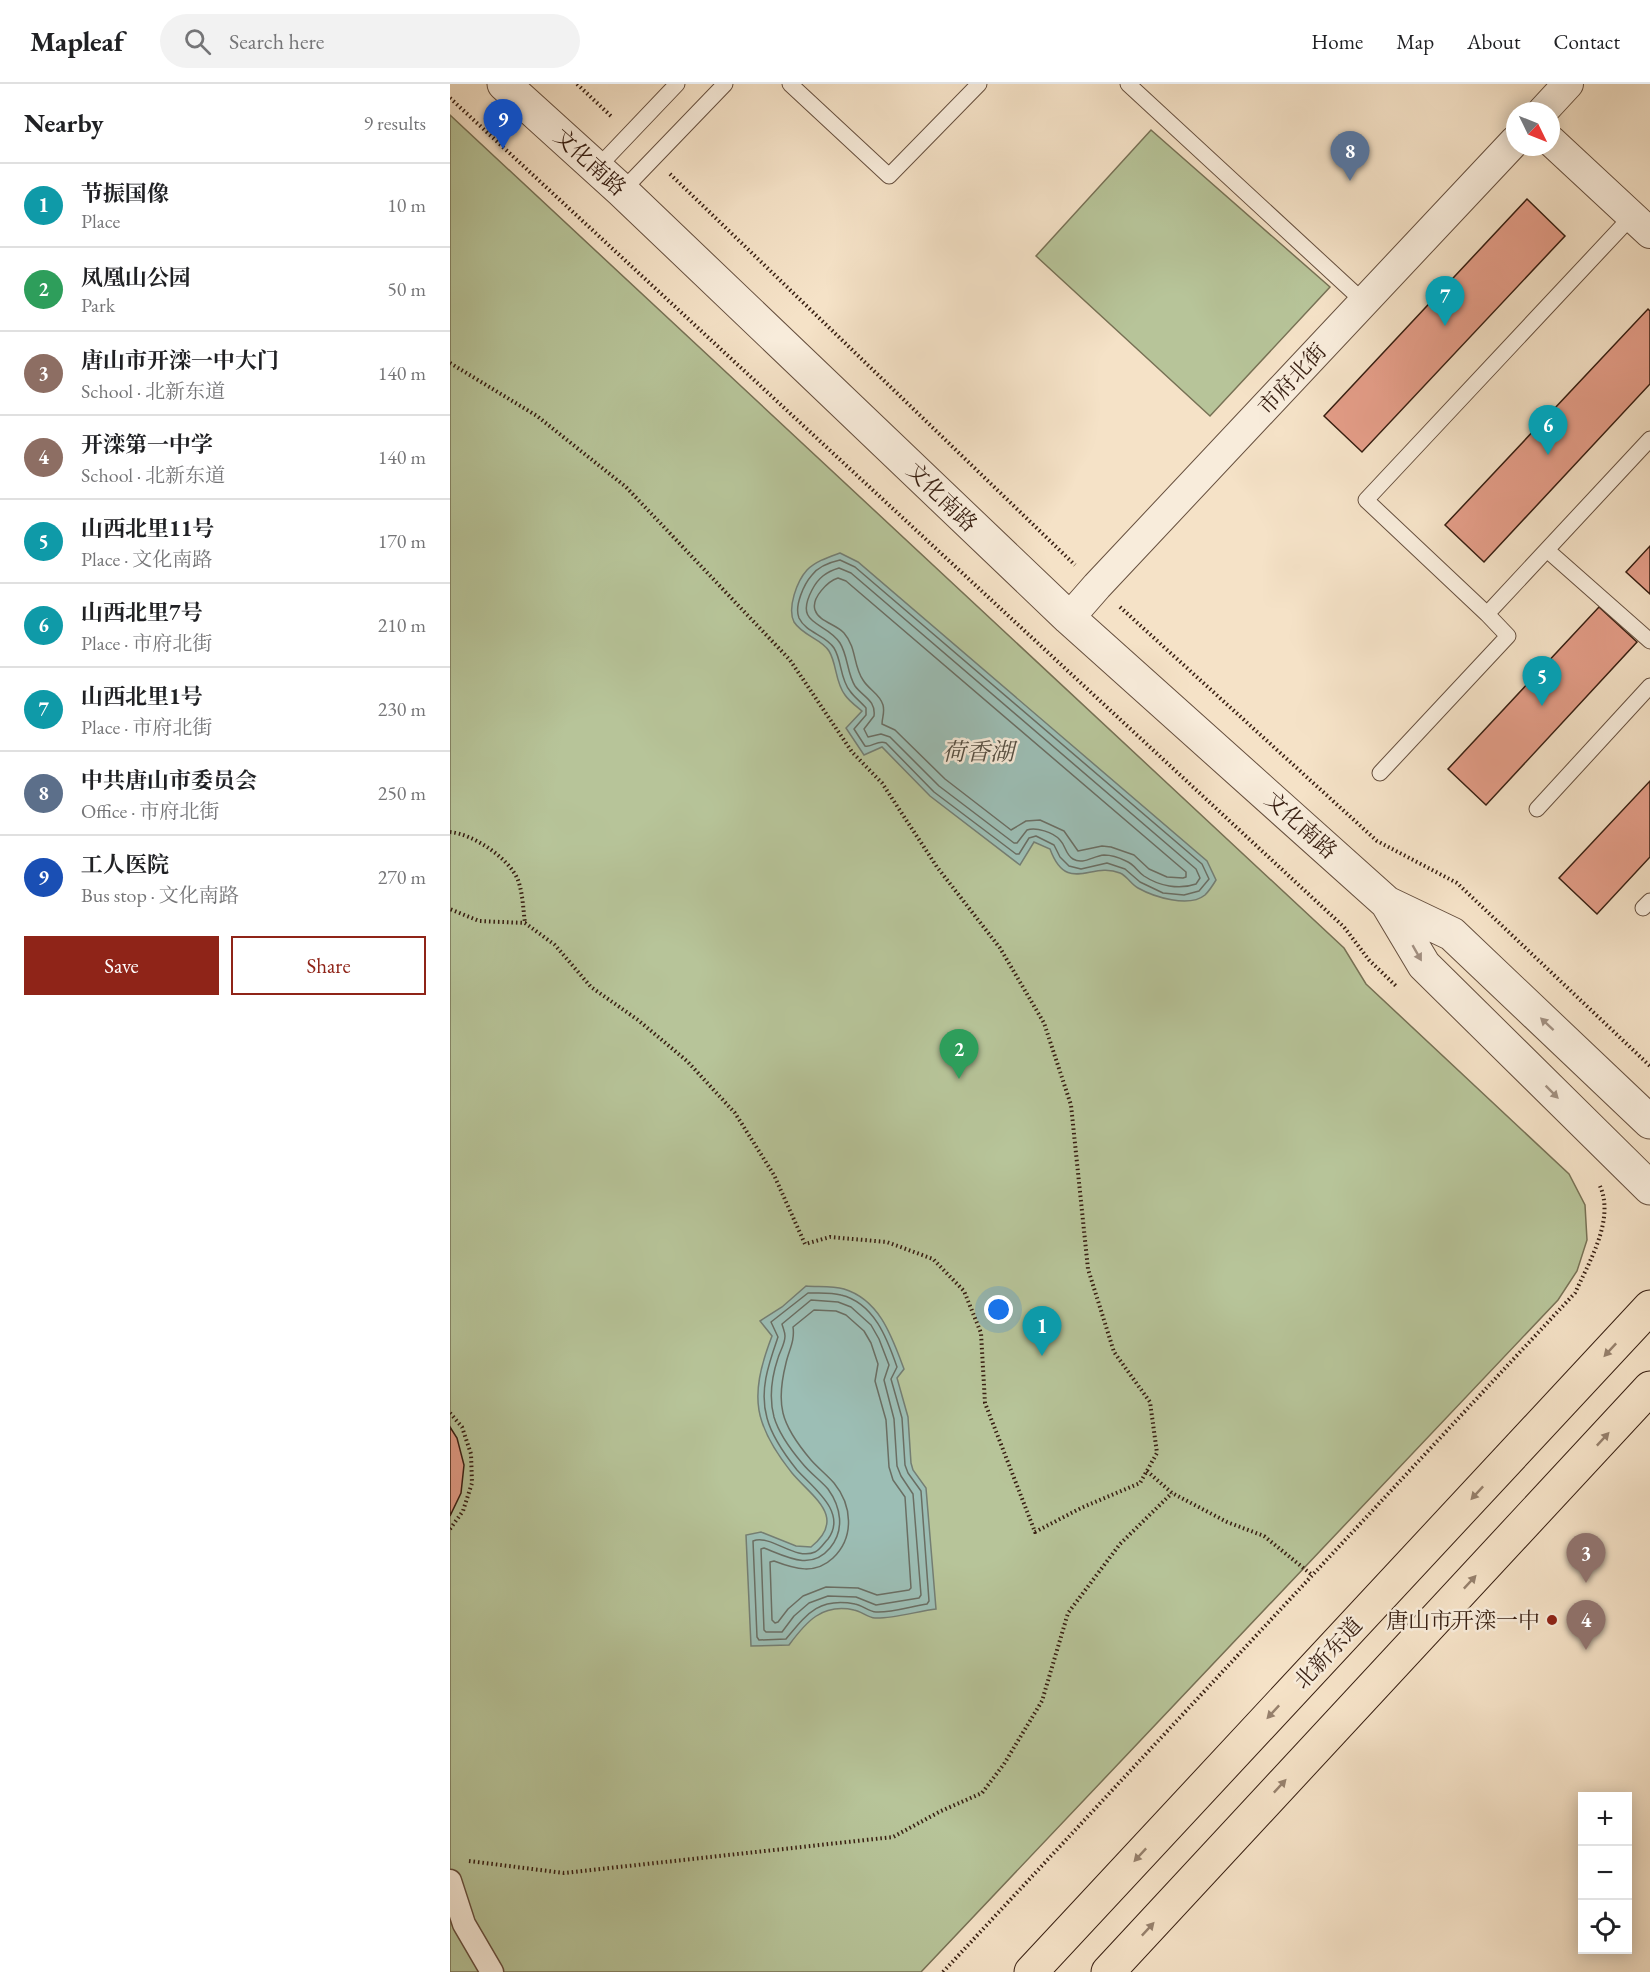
<!DOCTYPE html>
<html lang="en">
<head>
<meta charset="utf-8">
<style>
	body { margin:0; font-family:"EB Garamond","Noto Serif SC",serif; background:#f2f2f2; color:#202124 }
	.controls { position:absolute; right:18px; bottom:18px; display:grid; overflow:hidden; border-radius:0px; box-shadow:0 3px 15px #0003 }
	.controls button { width:54px; height:54px; display:grid; place-items:center; padding:0; border:0; border-bottom:2px solid #e0e0e0; background:#fff; color:#202124; font:30px sans-serif }
	.compass { position:absolute; left:1056px; top:18px; width:54px; height:54px; border-radius:50%; background:#fff; box-shadow:0 3px 15px #0003; rotate:133deg }
	.you { position:absolute; left:549px; top:1226px; width:21px; height:21px; margin:-15px; border:4px solid #fff; border-radius:50%; background:#1a73e8; box-shadow:0 0 0 9px #1a73e833 }
	.badge { display:grid; place-items:center; width:39px; height:39px; border-radius:50%; background:#8f2418; color:#fff; font-size:20px; font-weight:700 }
	.pin { position:absolute; translate:-50% -50px; filter:drop-shadow(0 2px 3px #0008) }
	.pin::after { content:''; position:absolute; top:32px; width:21px; height:18px; background:inherit; clip-path:polygon(0 0,100% 0,50% 100%) }
	.list { margin:0; padding:0; list-style:none }
	h2 { display:flex; justify-content:space-between; align-items:center; height:78px; margin:0; padding:0 24px; font-size:26px }
	h2 small { font-size:20px; font-weight:400; color:#757577 }
	.list li { display:grid; grid-template-columns:39px 1fr auto; gap:18px; align-items:center; box-sizing:border-box; height:84px; padding:0 24px; border-top:2px solid #e0e0e0 }
	.list b { display:block; font-size:22px; white-space:nowrap }
	.list p { margin:0; font-size:20px; white-space:nowrap; color:#757577 }
	.list em { font-size:20px; font-style:normal; color:#757577 }
	.actions { display:flex; gap:12px; padding:18px 24px }
	.actions a { flex:1; padding:14px 0; border:2px solid #8f2418; border-radius:0px; text-align:center; font-size:21px; color:#8f2418 }
	.actions .main { background:#8f2418; color:#fff }
	.icon { flex:none; width:33px; height:33px; fill:none; stroke:currentColor; stroke-width:2; stroke-linecap:round; stroke-linejoin:round }
	.map { position:relative; flex:none; width:1200px; height:1888px; overflow:hidden }
	header { display:flex; align-items:center; gap:36px; box-sizing:border-box; height:84px; padding:0 30px; background:#fff; border-bottom:2px solid #e0e0e0 }
	header strong { font-size:28px }
	nav { display:flex; gap:33px; margin-inline-start:auto; font-size:21px }
	.search { width:420px; height:54px; background:#f2f2f2; display:flex; align-items:center; gap:15px; box-sizing:border-box; padding:0 21px; border-radius:33px; color:#757577; font-size:22px }
	main { display:flex }
	aside { flex:1; background:#fff }
	.map>svg:first-child { display:block }
	.green { fill:#b7c499; stroke:#777155; stroke-width:1.5 }
	.water { fill:#9cbeb5; stroke:#747e73; stroke-width:1.5 }
	.lines { fill:none; stroke-linecap:round; stroke-linejoin:round }
	.shore { stroke:#6a6e63; stroke-width:1.5 }
	.building { fill:#e49d88; stroke:#371e11; stroke-width:1.5 }
	.service-casing { stroke:#664f3e; stroke-width:17 }
	.pedestrian-casing { stroke:#664f3e; stroke-width:25 }
	.minor-casing { stroke:#664f3e; stroke-width:32 }
	.tertiary-casing { stroke:#664f3e; stroke-width:35 }
	.primary-casing { stroke:#371e11; stroke-width:35 }
	.path { stroke:#371e11; stroke-width:4; stroke-dasharray:1.5 3; stroke-linecap:butt }
	.service { stroke:#f8ecdb; stroke-width:15 }
	.pedestrian { stroke:#f8ecdb; stroke-width:22 }
	.minor { stroke:#f8ecdb; stroke-width:30 }
	.tertiary { stroke:#f8ecdb; stroke-width:33 }
	.primary { stroke:#f5e2c7; stroke-width:33 }
	.oneway { fill:#a18f80 }
	.oneway2 { fill:#96806c }
	.poi-dot { fill:#8f2418; stroke:#f8ecdb; stroke-width:2 }
	.labels { text-anchor:middle; dominant-baseline:central; stroke-width:5; stroke-linejoin:round; paint-order:stroke }
	.street-label { font-size:22px; fill:#371e11; stroke:#f8ecdb }
	.poi-label { font-size:22px; fill:#371e11; stroke:#f8ecdb; text-anchor:end }
	.water-label { font-size:24px; font-style:italic; fill:#554e42; stroke:#f8ecdb }
</style>
</head>
<body>
<header>
<strong>Mapleaf</strong>
<div class="search"><svg class="icon" aria-label="search" viewBox="0 0 24 24"><circle cx="10" cy="10" r="6"/><path d="M15 15l6 6"/></svg>Search here</div>
<nav><a>Home</a><a>Map</a><a>About</a><a>Contact</a></nav>
</header>
<main>
<aside>
<h2>Nearby<small>9 results</small></h2>
<ul class="list">
<li><span class="badge" style="background:#0f9aa8">1</span><div><b>节振国像</b><p>Place</p></div><em>10 m</em></li>
<li><span class="badge" style="background:#2e9e5b">2</span><div><b>凤凰山公园</b><p>Park</p></div><em>50 m</em></li>
<li><span class="badge" style="background:#8d6e63">3</span><div><b>唐山市开滦一中大门</b><p>School · 北新东道</p></div><em>140 m</em></li>
<li><span class="badge" style="background:#8d6e63">4</span><div><b>开滦第一中学</b><p>School · 北新东道</p></div><em>140 m</em></li>
<li><span class="badge" style="background:#0f9aa8">5</span><div><b>山西北里11号</b><p>Place · 文化南路</p></div><em>170 m</em></li>
<li><span class="badge" style="background:#0f9aa8">6</span><div><b>山西北里7号</b><p>Place · 市府北街</p></div><em>210 m</em></li>
<li><span class="badge" style="background:#0f9aa8">7</span><div><b>山西北里1号</b><p>Place · 市府北街</p></div><em>230 m</em></li>
<li><span class="badge" style="background:#5c6f8a">8</span><div><b>中共唐山市委员会</b><p>Office · 市府北街</p></div><em>250 m</em></li>
<li><span class="badge" style="background:#1a4fb4">9</span><div><b>工人医院</b><p>Bus stop · 文化南路</p></div><em>270 m</em></li>
</ul>
<div class="actions"><a class="main">Save</a><a>Share</a></div>
</aside>
<div class="map">
<svg width="1200" height="1888" viewBox="0 0 1200 1888">
	<rect width="100%" height="100%" fill="#f5e2c7"/>
	<filter id="stains"><feTurbulence type="fractalNoise" baseFrequency=".00333" numOctaves="4"/><feColorMatrix values="0 0 0 0 .2 0 0 0 0 .09 0 0 0 0 .02 0 0 0 .5 -.17"/></filter>
	<radialGradient id="worn" r=".72"><stop offset=".6" stop-color="#630" stop-opacity="0"/><stop offset="1" stop-color="#630" stop-opacity=".3"/></radialGradient>
	<path class="green" d="M0,31L894,864L916,900L1119,1090L1135,1121L1137,1156L1127,1187L1108,1216L471,1888H0Z
		M701,46L880,203L760,332L586,172Z"/>
	<path class="water" d="M390,469L408,478L757,777L766,796C763,801 759,807 755,811C739,824 704,813 688,804C681,800 677,792 670,789C641,777 617,811 600,765L584,758L570,781L480,712L432,663L414,671L396,644L412,627C406,622 399,617 395,611C385,598 387,580 379,567C372,555 353,552 344,538C337,524 347,497 357,486C366,477 379,473 390,469Z
		M356,1202C368,1203 382,1202 394,1205C430,1216 442,1253 454,1285L447,1294L458,1333L461,1379L463,1386L476,1404L486,1525C469,1527 441,1535 425,1534C418,1534 411,1527 404,1526C372,1519 356,1538 339,1561L301,1562L296,1451L311,1448L346,1462L361,1463C398,1433 362,1413 342,1389C330,1374 318,1356 312,1338C302,1310 312,1278 322,1252L310,1237L332,1223Z"/>
	<g class="lines">
		<path class="shore" d="M390,476L405,483L752,780L759,795L749,807L734,811L713,809L690,798L675,785L657,779L631,785L619,782L610,773L604,761L586,752L579,754L569,770H566L484,708L436,659C428,655 422,664 415,662L404,645L416,631V624C411,618 404,613 400,607C390,595 392,577 384,564C376,551 356,549 349,534C344,522 354,500 362,491C368,483 381,478 390,476Z
			M389,484L401,489L746,785L750,794L746,800C729,806 709,802 694,792C687,787 684,780 676,777C670,774 660,771 654,771C643,772 633,781 623,775C615,770 616,762 610,756C603,748 586,743 577,746L567,759H564L489,702L440,653L431,650L418,653L414,645L424,632C426,616 413,613 405,602C397,589 398,572 390,559C376,537 343,542 362,506C368,494 376,488 389,484Z
			M388,494L396,497L736,788V793L733,794L717,793L699,785L684,771L661,763L652,762L628,767L614,747L590,736L576,737L561,746L495,695L445,646L432,640C432,634 435,628 433,621C430,610 419,606 413,596C403,582 407,564 394,549C386,540 369,538 365,526C361,514 378,497 388,494Z
			M358,1209C368,1209 381,1208 391,1211C424,1219 437,1254 447,1283L441,1295L452,1334L455,1381L458,1389L471,1407L479,1517L477,1520C462,1522 441,1529 426,1528C419,1528 412,1521 405,1520C368,1513 356,1531 336,1555L309,1556L307,1553L303,1457C321,1450 345,1477 365,1468C370,1466 374,1459 378,1455C398,1428 362,1403 347,1386C335,1371 322,1353 317,1334C309,1306 319,1279 328,1253L321,1238Z
			M361,1216L388,1218L401,1223L421,1241L429,1255L439,1281L434,1296L444,1335L447,1382L451,1392L463,1410L471,1511L469,1514L426,1521L406,1513L378,1512L359,1519L344,1532L332,1548H316L314,1546L311,1465L314,1464C337,1473 361,1487 380,1464C395,1446 391,1423 378,1405C370,1396 360,1389 352,1379C341,1366 329,1350 324,1333C319,1314 322,1292 328,1274C330,1267 335,1260 335,1252C335,1248 333,1244 332,1240Z
			M364,1226L386,1227L396,1231L414,1247L421,1259L428,1280L425,1297L436,1336L439,1383L443,1396L455,1413L461,1504L459,1506L427,1511L408,1504L376,1503L353,1512L338,1525L328,1538L325,1539L322,1536L320,1478L324,1477C345,1485 365,1491 383,1474C405,1453 402,1421 384,1399C377,1391 368,1384 361,1376C350,1363 337,1346 333,1329C329,1313 332,1295 336,1279C339,1266 345,1257 343,1243Z"/>
	</g>
	<path class="building" d="M1077,115L1115,152L912,368L874,332Z
		M1198,225L1200,227V300L1034,478L995,441Z
		M1200,462V510L1176,488Z
		M1149,523L1187,558L1036,721L998,685Z
		M1200,697V773L1147,830L1109,794Z
		M0,1343L7,1354L14,1381L11,1409L0,1432Z"/>
	<g class="lines">
		<g class="service-casing">
			<path id="service" d="M340,0L439,92L529,0
				M678,0L914,218
				M147,84L227,0
				M172,107L275,0
				M1182,132L916,416L1037,530L1200,355
				M1097,466L1200,557
				M930,689L1058,552L1037,530
				M1087,725L1200,602
				M1193,824L1200,817"/>
		</g>
		<g class="pedestrian-casing">
			<path id="pedestrian" d="M0,1797L14,1840L42,1888"/>
		</g>
		<g class="minor-casing">
			<path id="minor" d="M1093,27L1118,0
				M1101,57L1200,149
				M619,534L647,502L1065,57"/>
		</g>
		<g class="tertiary-casing">
			<path id="tertiary" d="M54,0L172,107L619,534L937,819L1002,850L1200,1038
				M937,819L974,881L1200,1104"/>
		</g>
		<g class="primary-casing">
			<path id="primary" d="M581,1888L1200,1223
				M658,1888L1200,1304"/>
		</g>
		<path class="path" d="M127,0L163,34
			M0,14L894,843L919,876L946,902
			M220,90L625,481
			M0,279L87,332L176,403L340,576L402,668L432,699L487,783L550,864L594,939L621,1021L638,1185L664,1268L700,1318L707,1369L690,1399L631,1424L585,1448L535,1319L531,1249L514,1207L483,1175L437,1158L380,1153L355,1160L324,1091L285,1029L237,977L188,936L141,903L105,861L75,839L29,837L0,825
			M670,523L927,757L1007,799L1200,982
			M0,748C23,750 59,774 68,796C73,810 73,825 75,839
			M0,1329L12,1343L21,1370L22,1399L13,1427L0,1445
			M697,1387L722,1409L777,1438L814,1452L862,1491
			M19,1777L114,1789L443,1753L491,1727L532,1709L554,1680L592,1617L618,1529L670,1460L722,1409
			M493,1888L1125,1209C1139,1178 1165,1136 1150,1102"/>
		<use href="#service" class="service"/>
		<use href="#pedestrian" class="pedestrian"/>
		<use href="#minor" class="minor"/>
		<use href="#tertiary" class="tertiary"/>
		<use href="#primary" class="primary"/>
	</g>
	<defs><path id="oneway-solid" d="M-6-.8H1V-3.2L6.5 0L1 3.2V.8H-6Z" transform="scale(1.5)"/></defs>
	<g class="oneway">
		<use href="#oneway-solid" transform="translate(967 869) rotate(60)"/>
		<use href="#oneway-solid" transform="translate(1097 940) rotate(-137)"/>
		<use href="#oneway-solid" transform="translate(1102 1008) rotate(45)"/>
	</g>
	<g class="oneway2">
		<use href="#oneway-solid" transform="translate(1160 1266) rotate(133)"/>
		<use href="#oneway-solid" transform="translate(1153 1355) rotate(-47)"/>
		<use href="#oneway-solid" transform="translate(1027 1409) rotate(133)"/>
		<use href="#oneway-solid" transform="translate(1020 1498) rotate(-47)"/>
		<use href="#oneway-solid" transform="translate(823 1628) rotate(133)"/>
		<use href="#oneway-solid" transform="translate(830 1702) rotate(-47)"/>
		<use href="#oneway-solid" transform="translate(690 1771) rotate(133)"/>
		<use href="#oneway-solid" transform="translate(698 1845) rotate(-47)"/>
	</g>
	<circle class="poi-dot" cx="1102" cy="1536" r="6"/>
	<g class="labels">
		<g class="street-label">
			<text transform="translate(140 78) rotate(42)">文化南路</text>
			<text transform="translate(842 295) rotate(-47)">市府北街</text>
			<text transform="translate(492 413) rotate(44)">文化南路</text>
			<text transform="translate(851 741) rotate(42)">文化南路</text>
			<text transform="translate(878 1569) rotate(-47)">北新东道</text>
		</g>
		<g class="poi-label">
			<text x="1090" y="1536">唐山市开滦一中</text>
		</g>
		<g class="water-label">
			<text x="528" y="667">荷香湖</text>
		</g>
	</g>
	<rect width="100%" height="100%" filter="url(#stains)"/>
	<rect width="100%" height="100%" fill="url(#worn)"/>
</svg>
<div class="controls">
<button>+</button>
<button>−</button>
<button><svg class="icon" aria-label="locate" viewBox="0 0 24 24"><circle cx="12" cy="12" r="6"/><path d="M12 2v4M12 18v4M2 12h4M18 12h4"/></svg></button>
</div>
<svg class="compass" viewBox="-18 -18 36 36"><path d="M0-13l5 13h-10z" fill="#e53935"/><path d="M0 13l5-13h-10z" fill="#757577"/></svg>
<div class="you"></div>
<div class="pin badge" style="left:592px;top:1272px;background:#0f9aa8">1</div>
<div class="pin badge" style="left:509px;top:995px;background:#2e9e5b">2</div>
<div class="pin badge" style="left:1136px;top:1499px;background:#8d6e63">3</div>
<div class="pin badge" style="left:1136px;top:1566px;background:#8d6e63">4</div>
<div class="pin badge" style="left:1092px;top:622px;background:#0f9aa8">5</div>
<div class="pin badge" style="left:1098px;top:371px;background:#0f9aa8">6</div>
<div class="pin badge" style="left:995px;top:242px;background:#0f9aa8">7</div>
<div class="pin badge" style="left:900px;top:97px;background:#5c6f8a">8</div>
<div class="pin badge" style="left:53px;top:65px;background:#1a4fb4">9</div>
</div>
</main>
</body>
</html>
